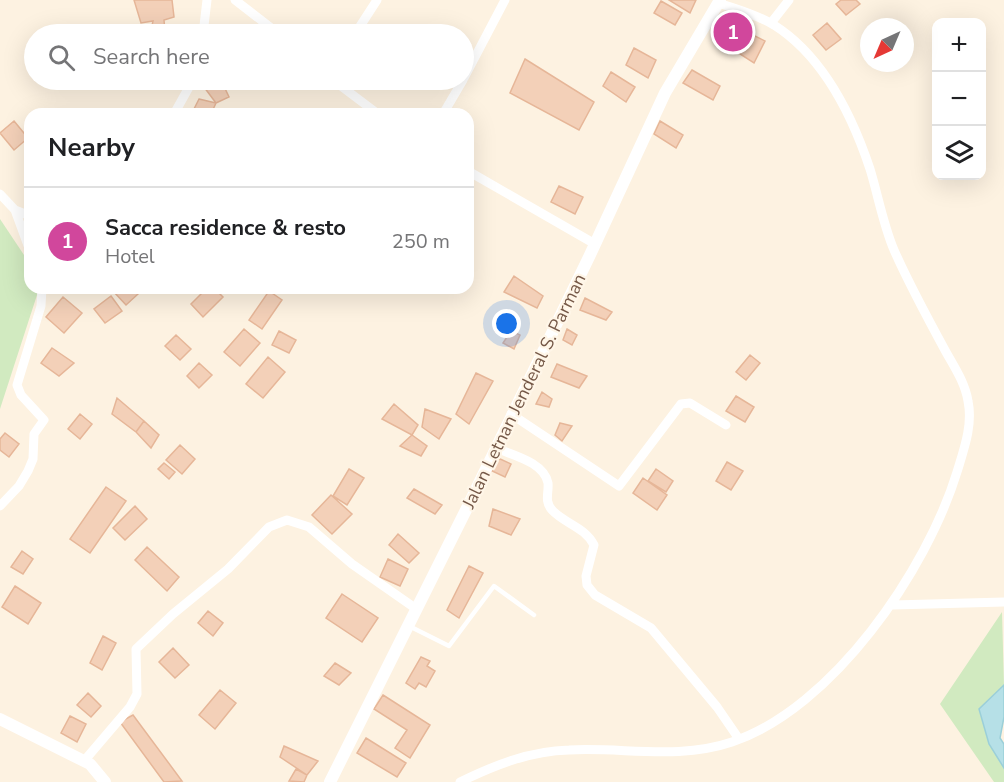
<!DOCTYPE html>
<html lang="en">
<head>
<meta charset="utf-8">
<style>
	body { margin:0; font-family:"Nunito Sans",sans-serif; background:#f2f2f2; color:#202124 }
	.controls { position:absolute; right:18px; top:18px; display:grid; overflow:hidden; border-radius:12px; box-shadow:0 6px 24px #0002 }
	.controls button { width:54px; height:54px; display:grid; place-items:center; padding:0; border:0; border-bottom:2px solid #e0e0e0; background:#fff; color:#202124; font:30px sans-serif }
	.compass { position:absolute; left:860px; top:18px; width:54px; height:54px; border-radius:50%; background:#fff; box-shadow:0 6px 24px #0002; rotate:224deg }
	.you { position:absolute; left:507px; top:324px; width:21px; height:21px; margin:-15px; border:4px solid #fff; border-radius:50%; background:#1a73e8; box-shadow:0 0 0 9px #1a73e833 }
	.badge { display:grid; place-items:center; width:39px; height:39px; border-radius:50%; background:#eb6842; color:#fff; font-size:20px; font-weight:700 }
	.pin { position:absolute; translate:-50% -50%; border:3px solid #fff; box-shadow:0 2px 6px #0006 }
	.list { margin:0; padding:0; list-style:none }
	h2 { display:flex; justify-content:space-between; align-items:center; height:78px; margin:0; padding:0 24px; font-size:26px }
	h2 small { font-size:20px; font-weight:400; color:#757577 }
	.list li { display:grid; grid-template-columns:39px 1fr auto; gap:18px; align-items:center; box-sizing:border-box; height:108px; padding:0 24px; border-top:2px solid #e0e0e0 }
	.list b { display:block; font-size:22px; white-space:nowrap }
	.list p { margin:0; font-size:20px; white-space:nowrap; color:#757577 }
	.list em { font-size:20px; font-style:normal; color:#757577 }
	.icon { flex:none; width:33px; height:33px; fill:none; stroke:currentColor; stroke-width:2; stroke-linecap:round; stroke-linejoin:round }
	.map { position:relative; flex:none; width:1004px; height:782px; overflow:hidden }
	.search { position:absolute; background:#fff; box-shadow:0 6px 24px #0002; left:24px; top:24px; width:450px; height:66px; display:flex; align-items:center; gap:15px; box-sizing:border-box; padding:0 21px; border-radius:33px; color:#757577; font-size:22px }
	.panel { position:absolute; background:#fff; box-shadow:0 6px 24px #0002; left:24px; top:108px; width:450px; height:186px; border-radius:18px }
	.map>svg:first-child { display:block }
	.green { fill:#d1eac0 }
	.water { fill:#b6e0e7; stroke:#9bcfd9; stroke-width:1.5 }
	.building { fill:#f3d0b8; stroke:#e6b698; stroke-width:1.5 }
	.lines { fill:none; stroke-linecap:round; stroke-linejoin:round }
	.service { stroke:#fff; stroke-width:4.5 }
	.minor { stroke:#fff; stroke-width:9 }
	.tertiary { stroke:#fff; stroke-width:12 }
	.labels { text-anchor:middle; dominant-baseline:central; stroke-width:4.5; stroke-linejoin:round; paint-order:stroke }
	.street-label { font-size:18px; fill:#755847; stroke:#fff6e8 }
</style>
</head>
<body>
<div class="map">
<svg width="1004" height="782" viewBox="0 0 1004 782">
	<rect width="100%" height="100%" fill="#fdf2e1"/>
	<path class="green" d="M0,219L30,264V288H37V295L0,409Z
		M1002,612L1004,685L979,709L989,744L1004,768V782H994L940,704Z"/>
	<path class="water" d="M1004,685V717L1000,738L1004,744V768L989,744L979,709Z"/>
	<path class="building" d="M134,0H172L174,17L164,20L165,32L151,30L153,21L141,23Z
		M669,0H696L690,13Z
		M841,0H856L860,4L846,15L836,4Z
		M661,1L682,13L675,25L654,13Z
		M726,19L746,31L739,44L719,32Z
		M827,23L841,39L826,50L813,35Z
		M749,33L765,41L754,63L740,54Z
		M634,48L656,60L648,78L626,65Z
		M525,59L594,102L579,130L510,93Z
		M692,70L720,86L713,100L683,83Z
		M611,72L635,87L626,102L603,86Z
		M221,80L229,97L216,103L201,83Z
		M199,99L216,103L211,114L193,111Z
		M14,121L28,138L14,150L0,133Z
		M660,121L683,135L676,148L654,134Z
		M559,186L583,197L575,214L551,202Z
		M514,276L543,296L537,308L504,292Z
		M116,288H133L138,294L126,305L113,291Z
		M207,288H214L223,297L203,317L191,304Z
		M269,291L282,300L262,329L249,320Z
		M111,296L122,311L105,323L94,309Z
		M63,297L82,313L64,333L46,317Z
		M585,298L612,312L606,320L580,310Z
		M500,325L520,335L514,349L503,343L507,337L495,331Z
		M244,329L260,343L240,366L224,352Z
		M567,329L577,335L572,345L563,340Z
		M279,331L296,340L289,353L272,345Z
		M176,335L191,349L180,360L165,346Z
		M52,348L74,363L59,376L41,363Z
		M750,355L760,363L746,380L736,372Z
		M268,357L285,372L263,398L246,384Z
		M199,363L212,375L199,388L187,376Z
		M557,364L587,376L579,388L551,377Z
		M476,373L493,381L469,424L456,414Z
		M542,392L552,399L549,407L536,404Z
		M736,396L754,407L745,422L726,411Z
		M117,398L144,421L136,432L112,414Z
		M394,404L418,425L412,435L382,419Z
		M425,409L451,419L439,439L422,427Z
		M80,414L92,424L80,439L68,429Z
		M144,421L159,435L151,448L136,432Z
		M560,423L572,426L562,441L555,435Z
		M5,433L19,444L9,457L0,450V439Z
		M412,435L427,446L421,456L400,446Z
		M180,445L195,459L182,474L166,460Z
		M498,458L511,464L505,477L490,470Z
		M727,462L743,471L731,490L716,481Z
		M164,463L175,472L169,479L158,469Z
		M349,469L364,478L347,505L333,496Z
		M656,469L673,481L666,492L648,481Z
		M643,478L667,495L657,510L633,493Z
		M106,487L126,501L90,553L70,539Z
		M414,489L442,505L435,514L407,498Z
		M331,495L352,514L332,534L312,515Z
		M135,506L147,519L125,540L113,528Z
		M493,509L520,519L511,535L489,526Z
		M398,534L419,553L409,563L389,545Z
		M147,547L179,577L167,591L135,560Z
		M22,551L33,559L23,574L11,567Z
		M388,559L408,569L400,586L380,577Z
		M469,566L483,573L459,618L447,610Z
		M15,586L41,603L28,624L2,607Z
		M342,594L378,618L362,642L326,618Z
		M208,611L223,623L213,636L198,623Z
		M103,636L116,643L102,670L90,663Z
		M173,648L189,665L175,678L159,662Z
		M421,657L430,661L427,666L435,671L426,687L419,683L415,689L406,683Z
		M335,663L351,673L339,685L324,676Z
		M220,690L236,703L215,729L199,715Z
		M88,693L101,706L91,717L77,705Z
		M383,695L430,725L410,758L395,748L407,730L374,709Z
		M133,715L182,781L164,782L120,722Z
		M70,716L86,724L77,742L61,733Z
		M366,738L406,763L397,777L357,753Z
		M284,746L318,761L307,775L280,757Z
		M296,769L307,775L304,782L289,781Z"/>
	<g class="lines">
		<path class="service" d="M409,626L449,646L494,586L534,615"/>
		<path class="minor" d="M235,0L279,34
			M771,23L789,0
			M203,34L207,0
			M355,34L377,0
			M464,78L505,0
			M333,80L378,114
			M174,114L193,80
			M443,114L463,80
			M468,171L595,244
			M0,194L15,210L30,216
			M15,210L30,251
			M511,414L619,486L681,404L690,403L726,425
			M496,448C512,455 544,462 548,483C549,493 544,501 552,510C565,524 585,527 594,545L586,576L587,585L595,595L651,628L717,707L739,739
			M0,506L19,486L28,471L33,459L34,434L44,420L21,395L17,385L41,306L42,288
			M893,605L1004,602
			M84,761L130,707L137,694L136,649L173,614L228,569L269,527L287,520L309,527L352,564L415,608
			M460,782C495,765 530,751 569,750C623,747 679,760 732,742C833,708 927,570 957,472C964,449 973,425 968,401C965,383 955,368 946,352C928,319 909,284 894,250C883,224 878,195 870,169C852,115 823,56 774,25C757,15 737,9 718,3"/>
		<path class="tertiary" d="M0,719L90,764L105,782
			M330,782L469,504L589,257L665,93L720,0"/>
	</g>
	<g class="labels">
		<g class="street-label">
			<text transform="translate(524 391) rotate(-64)">Jalan Letnan Jenderal S. Parman</text>
		</g>
	</g>
</svg>
<div class="controls">
<button>+</button>
<button>−</button>
<button><svg class="icon" aria-label="layers" viewBox="0 0 24 24"><path d="M12 4l9 5-9 5-9-5zM3 14l9 5 9-5"/></svg></button>
</div>
<svg class="compass" viewBox="-18 -18 36 36"><path d="M0-13l5 13h-10z" fill="#e53935"/><path d="M0 13l5-13h-10z" fill="#757577"/></svg>
<div class="you"></div>
<div class="pin badge" style="left:733px;top:32px;background:#d1479c">1</div>
<div class="search"><svg class="icon" aria-label="search" viewBox="0 0 24 24"><circle cx="10" cy="10" r="6"/><path d="M15 15l6 6"/></svg>Search here</div>
<section class="panel">
<h2>Nearby<small></small></h2>
<ul class="list">
<li><span class="badge" style="background:#d1479c">1</span><div><b>Sacca residence &amp; resto</b><p>Hotel</p></div><em>250 m</em></li>
</ul>
</section>
</div>
</body>
</html>
